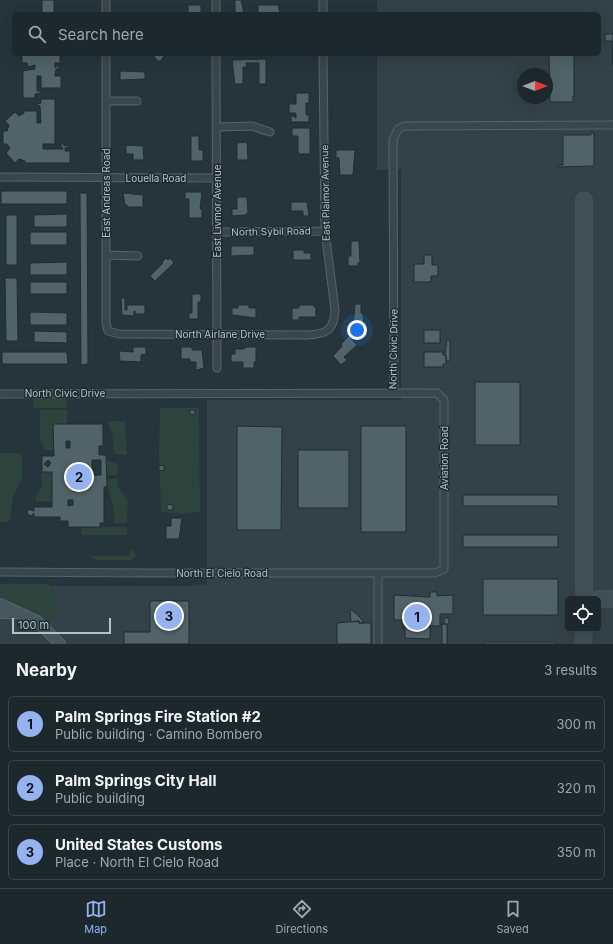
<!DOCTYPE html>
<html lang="en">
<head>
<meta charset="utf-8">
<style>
	body { margin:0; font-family:Inter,sans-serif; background:#253034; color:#f1f3f6 }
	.controls { position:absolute; right:12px; bottom:12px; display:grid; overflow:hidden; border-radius:6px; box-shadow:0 4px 16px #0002 }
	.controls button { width:36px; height:36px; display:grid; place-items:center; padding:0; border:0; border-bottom:1px solid #3a4448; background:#1c282c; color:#f1f3f6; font:20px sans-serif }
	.compass { position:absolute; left:517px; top:68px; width:36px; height:36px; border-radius:50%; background:#1c282c; box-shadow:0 4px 16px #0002; rotate:90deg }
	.scale { position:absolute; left:12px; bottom:10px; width:99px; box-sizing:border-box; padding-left:4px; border:2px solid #b5c1c6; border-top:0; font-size:11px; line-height:14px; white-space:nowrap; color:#b5c1c6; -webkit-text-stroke:3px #1e2b30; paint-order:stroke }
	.you { position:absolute; left:357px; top:330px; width:14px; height:14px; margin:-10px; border:3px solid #fff; border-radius:50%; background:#1a73e8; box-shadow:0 0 0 6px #1a73e833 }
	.badge { display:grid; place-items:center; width:26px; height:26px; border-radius:50%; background:#95b2f1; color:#111; font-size:13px; font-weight:700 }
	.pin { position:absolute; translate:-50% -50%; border:2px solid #fff; box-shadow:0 1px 4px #0006 }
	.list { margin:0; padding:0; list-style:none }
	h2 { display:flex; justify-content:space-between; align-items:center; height:52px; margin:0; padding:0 16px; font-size:17px }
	h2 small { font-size:13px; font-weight:400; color:#a0a6a9 }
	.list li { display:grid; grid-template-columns:26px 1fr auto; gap:12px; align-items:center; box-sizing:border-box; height:56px; margin:0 8px 8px; padding:0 8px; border:1px solid #3a4448; border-radius:6px }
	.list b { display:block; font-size:15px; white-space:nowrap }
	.list p { margin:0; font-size:13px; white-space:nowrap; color:#a0a6a9 }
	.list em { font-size:13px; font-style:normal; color:#a0a6a9 }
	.icon { flex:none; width:22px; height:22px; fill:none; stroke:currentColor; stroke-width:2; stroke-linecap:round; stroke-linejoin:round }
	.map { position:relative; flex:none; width:613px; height:644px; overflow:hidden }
	.search { position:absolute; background:#1c282c; box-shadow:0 4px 16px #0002; left:12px; right:12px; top:12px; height:44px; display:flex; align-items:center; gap:10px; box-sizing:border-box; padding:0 14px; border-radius:6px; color:#a0a6a9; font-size:15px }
	.sheet { height:244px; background:#1c282c }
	nav { display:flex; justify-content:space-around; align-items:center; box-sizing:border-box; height:56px; border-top:1px solid #3a4448; background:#1c282c; font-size:11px; color:#a0a6a9 }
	nav a { display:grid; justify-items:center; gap:2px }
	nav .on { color:#95b2f1 }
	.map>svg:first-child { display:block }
	.airport { fill:#334248; fill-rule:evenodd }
	.green { fill:#2d433c }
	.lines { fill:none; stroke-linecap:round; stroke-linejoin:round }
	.taxiway { stroke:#405056; stroke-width:18 }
	.building { fill:#516368; stroke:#202d32; fill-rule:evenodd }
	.street-casing { stroke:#576469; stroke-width:9 }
	.secondary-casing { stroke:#576469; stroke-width:12 }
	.street { stroke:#39464b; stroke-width:7 }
	.secondary { stroke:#47575e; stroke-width:10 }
	.labels { text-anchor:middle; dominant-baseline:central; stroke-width:3; stroke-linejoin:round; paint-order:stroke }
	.street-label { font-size:10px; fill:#b5c1c6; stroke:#1e2b30 }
</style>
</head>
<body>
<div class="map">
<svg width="613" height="644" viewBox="0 0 613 644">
	<rect width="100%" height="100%" fill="#25353b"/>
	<path class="airport" d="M377,0H613V644H0V586H189L207,584V400H401V169L377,170V54H599V14H377ZM523,74H547V98H523ZM568,599H598V629H568Z"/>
	<path class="green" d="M35,398H67V408H34L33,402Z
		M160,408H199L200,512L181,514L161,512L159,454Z
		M40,410H67V424H53V450H44L42,441H40Z
		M108,421H125L127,455L115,454C112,447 114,441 112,434C111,429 108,427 108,421Z
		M0,453H18L22,456V478L13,497L10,519L7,522H0Z
		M106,460L117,464L119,470L117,475H107Z
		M42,472H52V501H36V495L39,494V490L42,488Z
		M107,479H117L118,486L128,502L127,523H113C118,512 107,491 107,479Z
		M82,527H127V535H82Z
		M130,550L135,552L136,556L132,560H96L91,556H129Z
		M0,584H48L55,589L56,616L53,620H48L2,597L13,591L9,588L6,594L0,593Z
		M30,626L41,632L52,644L45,643L42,637H16L13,632L22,627Z"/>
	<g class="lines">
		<path class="taxiway" d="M584,599V200
			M598,599H613
			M583,644L584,629"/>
	</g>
	<path class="building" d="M42,0H54V14H42Z
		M235,0H241L244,14H232L235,13Z
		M188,5H201V13L188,14Z
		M258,5H278L280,14H258Z
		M605,34H613V66L612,41H605Z
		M22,54H60V63H55V68L58,65L59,69H56L55,76H61V88H41V76H37V91H41V93L35,94V98H23V71L35,69V65L28,67L27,63H22Z
		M153,54H165L161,61H157Z
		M549,54H574V96H573V102H550Z
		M266,59V84H259V63H246L247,67H243V84H235L232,60Z
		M123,71L145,72V79L120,80V72Z
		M296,93H309V103H306V115H309V122H291V115L296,118V113H289V104H296Z
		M41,99H55V144H43V149H63L60,144H64V146L69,145V147L65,148V151H70V163H25V161L19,159L15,163L6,153L10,148L7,144H3V131H7L9,125L5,121L15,112L19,116L24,113V111H37V123H41L40,106L36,104L41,103Z
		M292,128H310V154H300L298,152V136H292Z
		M591,133H594V166L558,167V165H563V135H591Z
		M191,136H199V150H203V161H191Z
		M247,142L248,160H237V143Z
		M126,145L143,146L144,160H133V154H126Z
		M336,150H355L353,175H340L339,158H336Z
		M1,191H67V204H1Z
		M185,192H202L200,209H202V218H189V199H185Z
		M80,193H87L88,364L81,365Z
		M123,193L143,195V207H127V205H125Z
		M237,197H247L248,212L246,215L232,216V209H237Z
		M291,202H307L309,216H303V211H291Z
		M67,214V227H34V215Z
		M6,215H17V265H6Z
		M30,232H67V245H30Z
		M351,241H359L360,263H358V266H348V256H351Z
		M231,246H254V255L231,256Z
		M293,250H304V253H311V260H293Z
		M424,255H432V265H438V276H431V282H414V264H424Z
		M166,258L168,260L170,258L174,263L155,281L150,276L163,263L162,262Z
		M67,262V275H30V263Z
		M5,278H17L18,341H6Z
		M30,282H67V294H30Z
		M192,294H201V302H198V319H189V313H192Z
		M121,298H125V310H127V305H145V314H135V311H134V316L122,315Z
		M355,304H361V313H363L364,329H353Z
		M238,305H249V308H256V318L232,315V308H238Z
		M299,305H314V307H316V317H299V320H292V308H299Z
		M30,312L67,313V325H30Z
		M424,330H440V343H424Z
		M34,331L67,332V343L34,342Z
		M349,336L357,345L344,357L347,360L341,365L333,356L342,346L341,344Z
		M447,339H449L450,343V361H447L445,355Z
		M133,347H146V354L141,355V362L120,361L119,351L133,352Z
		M181,347H192V350H202L204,368L196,370V362H190V359H181Z
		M246,347H256V362H254V368H243V362H231V354H235V349H244Z
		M2,352H67L68,364H2Z
		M424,352H443V355H446V364H443V367H424Z
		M475,382H520V445H475Z
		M190,410H195V414L190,415Z
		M53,424H103V446H99V455H106L107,487H104V523H100V527H68V521H60V517H34V513L31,516L27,514L28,509L34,511V507H52V472H42V456H54ZM66,441H70V448H66ZM48,460L51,463L48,467L44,464ZM92,460H101V475L70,476V471H92ZM68,500H73V505L68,506Z
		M237,426L282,427L281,530H237Z
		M361,426H406V532H361Z
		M298,450H349V508H298Z
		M164,465V470L159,471V466Z
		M463,495H558V506H463Z
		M167,504L173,505V510H167Z
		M171,518H182L179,539H166V526H171Z
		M463,535H558V547H463Z
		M483,579H558V615H483Z
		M430,592H437V596L453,595V614H440V626H430V639L405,638V620H394V595L427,597H430Z
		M150,601H189V644H124V632H150Z
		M350,609L358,615L364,623H359V621L351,622Z
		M444,618H449V624H444Z
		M359,621V623H371V644H337V623Z
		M442,624H447V644H442Z
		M483,642H556V644H483Z"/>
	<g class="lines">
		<g class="street-casing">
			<path id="street" d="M106,0V14
				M216,0V14
				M323,0V14
				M106,54V323L108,331L119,334L307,335C326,334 334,331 335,310L325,231L323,54
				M216,54L217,368
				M106,101H137
				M217,127L252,126L270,132
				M0,177L217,178
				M217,232L325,231
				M106,255L138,256
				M394,393L393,140L398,129L404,126L613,125
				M0,394L437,393L444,400V569L435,573H141L0,572
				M378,642V573"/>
		</g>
		<g class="secondary-casing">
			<path id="secondary" d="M0,604L37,621L60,644
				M0,613H17"/>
		</g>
		<use href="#street" class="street"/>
		<use href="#secondary" class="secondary"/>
	</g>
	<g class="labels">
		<g class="street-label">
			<text x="156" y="178">Louella Road</text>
			<text transform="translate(106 193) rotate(-90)">East Andreas Road</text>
			<text transform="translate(325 193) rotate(-91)">East Plaimor Avenue</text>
			<text transform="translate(217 211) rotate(-90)">East Livmor Avenue</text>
			<text transform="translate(271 231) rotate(-1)">North Sybil Road</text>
			<text x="220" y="334">North Airlane Drive</text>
			<text transform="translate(393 349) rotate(-89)">North Civic Drive</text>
			<text x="65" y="393">North Civic Drive</text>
			<text transform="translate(444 458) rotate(-90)">Aviation Road</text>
			<text x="222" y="573">North El Cielo Road</text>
		</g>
	</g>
</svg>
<div class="controls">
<button><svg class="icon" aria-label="locate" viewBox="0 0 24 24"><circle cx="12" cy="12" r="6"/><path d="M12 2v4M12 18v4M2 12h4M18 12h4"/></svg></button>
</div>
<svg class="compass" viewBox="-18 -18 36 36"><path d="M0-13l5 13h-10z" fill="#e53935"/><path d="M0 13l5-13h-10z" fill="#a0a6a9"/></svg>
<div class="scale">100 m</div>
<div class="you"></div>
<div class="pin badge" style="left:417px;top:617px">1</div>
<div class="pin badge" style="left:79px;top:477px">2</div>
<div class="pin badge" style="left:169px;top:616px">3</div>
<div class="search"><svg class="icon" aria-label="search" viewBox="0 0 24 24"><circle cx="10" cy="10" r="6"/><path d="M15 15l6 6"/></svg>Search here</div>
</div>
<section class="sheet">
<h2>Nearby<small>3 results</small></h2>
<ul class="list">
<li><span class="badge">1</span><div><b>Palm Springs Fire Station #2</b><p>Public building · Camino Bombero</p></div><em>300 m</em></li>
<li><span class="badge">2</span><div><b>Palm Springs City Hall</b><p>Public building</p></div><em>320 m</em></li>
<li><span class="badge">3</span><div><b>United States Customs</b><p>Place · North El Cielo Road</p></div><em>350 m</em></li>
</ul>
</section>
<nav>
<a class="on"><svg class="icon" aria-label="map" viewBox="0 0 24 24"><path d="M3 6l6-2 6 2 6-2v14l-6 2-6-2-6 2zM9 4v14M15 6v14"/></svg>Map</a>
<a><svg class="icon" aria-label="directions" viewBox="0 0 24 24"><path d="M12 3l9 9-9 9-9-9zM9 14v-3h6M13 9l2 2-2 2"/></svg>Directions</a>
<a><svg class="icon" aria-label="saved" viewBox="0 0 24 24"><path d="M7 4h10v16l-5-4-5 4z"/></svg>Saved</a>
</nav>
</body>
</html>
